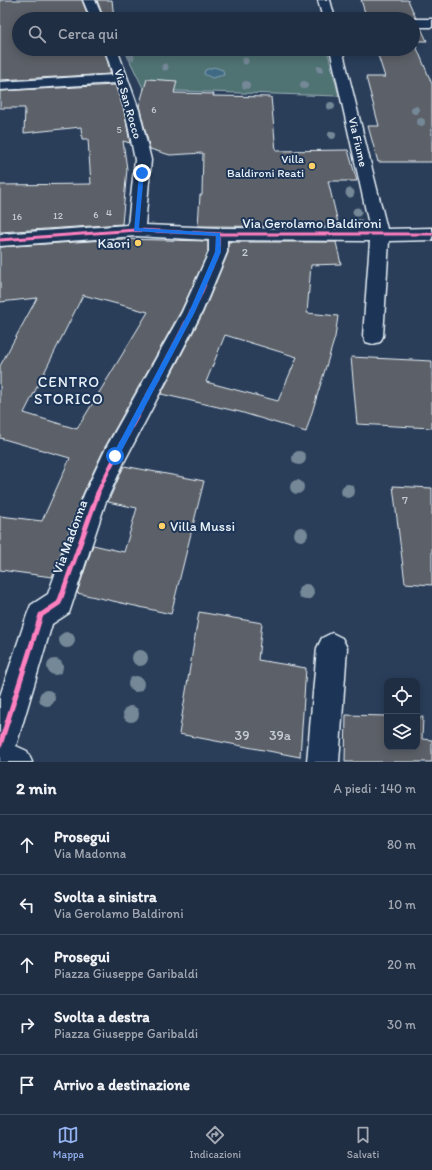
<!DOCTYPE html>
<html lang="it">
<head>
<meta charset="utf-8">
<style>
	body { margin:0; font-family:Itim,sans-serif; background:#2d3a4f; color:#f1f3f6 }
	.controls { position:absolute; right:12px; bottom:12px; display:grid; overflow:hidden; border-radius:8px; box-shadow:0 2px 10px #0003 }
	.controls button { width:36px; height:36px; display:grid; place-items:center; padding:0; border:0; border-bottom:1px solid #3d4a5d; background:#202e44; color:#f1f3f6; font:20px sans-serif }
	.stop { position:absolute; width:12px; height:12px; margin:-9px; border:3px solid #1a73e8; border-radius:50%; background:#fff }
	.stop.end { background:#1a73e8; border-color:#fff; box-shadow:0 1px 4px #0008 }
	.list { margin:0; padding:0; list-style:none }
	h2 { display:flex; justify-content:space-between; align-items:center; height:52px; margin:0; padding:0 16px; font-size:17px }
	h2 small { font-size:13px; font-weight:400; color:#a2a8b2 }
	.list li { display:grid; grid-template-columns:26px 1fr auto; gap:12px; align-items:center; box-sizing:border-box; height:60px; padding:0 16px; border-top:1px solid #3d4a5d }
	.list b { display:block; font-size:15px; white-space:nowrap }
	.list p { margin:0; font-size:13px; white-space:nowrap; color:#a2a8b2 }
	.list em { font-size:13px; font-style:normal; color:#a2a8b2 }
	.icon { flex:none; width:22px; height:22px; fill:none; stroke:currentColor; stroke-width:2; stroke-linecap:round; stroke-linejoin:round }
	.map { position:relative; flex:none; width:432px; height:762px; overflow:hidden }
	.search { position:absolute; background:#202e44; box-shadow:0 2px 10px #0003; left:12px; right:12px; top:12px; height:44px; display:flex; align-items:center; gap:10px; box-sizing:border-box; padding:0 14px; border-radius:22px; color:#a2a8b2; font-size:15px }
	.sheet { height:352px; background:#202e44 }
	nav { display:flex; justify-content:space-around; align-items:center; box-sizing:border-box; height:56px; border-top:1px solid #3d4a5d; background:#202e44; font-size:11px; color:#a2a8b2 }
	nav a { display:grid; justify-items:center; gap:2px }
	nav .on { color:#95b2f1 }
	.map>svg:first-child { display:block }
	.green { fill:#4f7273; stroke:#9cb2b6 }
	.water { fill:#3f6a84; stroke:#83a0b2 }
	.building { fill:#5c6167; stroke:#e8f1f8; fill-rule:evenodd }
	.lines { fill:none; stroke-linecap:round; stroke-linejoin:round }
	.minor-casing { stroke:#e8f1f8; stroke-width:3 }
	.minor { fill:#1d3557; fill-rule:evenodd }
	.cycleway-far2-casing { stroke:#1d3557; stroke-width:5 }
	.cycleway-far1-casing { stroke:#1d3557; stroke-width:6 }
	.cycleway-casing { stroke:#1d3557; stroke-width:8 }
	.cycleway-far2 { stroke:#ff80c0; stroke-width:3 }
	.cycleway-far1 { stroke:#ff80c0; stroke-width:4 }
	.cycleway { stroke:#ff80c0; stroke-width:5 }
	.tree { fill:#758897 }
	.route { fill:#1a73e8 }
	.poi-dot { fill:#ffd166; stroke:#1d3557; stroke-width:1.5 }
	.labels { text-anchor:middle; dominant-baseline:central; stroke-width:4; stroke-linejoin:round; paint-order:stroke }
	.far-number-label { font-size:10px; fill:#c5cdd4 }
	.far-street-label { font-size:12px; fill:#e8f1f8; stroke:#1d3557 }
	.far-poi-label { font-size:12px; fill:#e8f1f8; stroke:#1d3557; text-anchor:end }
	.number-label { font-size:12px; fill:#c5cdd4 }
	.street-label { font-size:14px; fill:#e8f1f8; stroke:#1d3557 }
	.poi-label { font-size:14px; fill:#e8f1f8; stroke:#1d3557; text-anchor:end }
	.near-number-label { font-size:14px; fill:#c5cdd4 }
	.neighbourhood-label { font-size:15px; letter-spacing:1px; fill:#e8f1f8; stroke:#1d3557 }
</style>
</head>
<body>
<div class="map">
<svg width="432" height="762" viewBox="0 0 432 762">
	<rect width="100%" height="100%" fill="#2a3e5a"/>
	<filter id="ink" filterUnits="userSpaceOnUse"><feTurbulence type="fractalNoise" baseFrequency=".025" numOctaves="2"/><feDisplacementMap in="SourceGraphic" scale="8" xChannelSelector="R" yChannelSelector="G"/><feConvolveMatrix kernelMatrix="1 2 1 2 8 2 1 2 1" color-interpolation-filters="sRGB"/></filter>
	<g filter="url(#ink)">
		<path class="green" d="M125,51L328,53L339,96L144,90Z"/>
		<path class="water" d="M214,67L223,70L224,75L212,78L204,74L205,70Z"/>
		<path class="building" d="M0,0H82L89,19H19V49H104L111,74L0,80Z
			M97,0H112L114,19H104Z
			M361,0H408L416,18L412,19H367Z
			M413,28H421L427,41H414L432,84V162H378L368,126H379L366,77H385L376,49H413Z
			M147,79L177,81L174,93L214,94L213,96L271,97L276,151L348,150L357,181H328L339,227L198,226L200,195H202L203,153L170,155L150,149L139,106Z
			M115,85L124,110L130,143L123,141L127,169L122,224L0,232V185L91,184L88,139H82L81,127L24,133L25,108H0V91Z
			M120,239L208,241V252L181,311L105,447L83,494L52,577L0,570V516L42,521L70,458L0,438V366L37,298L0,302V247ZM83,295L148,312L77,429L24,413Z
			M228,242H336L341,264L311,265L307,313L338,316L335,337L306,432L240,412L161,394L203,313L228,253ZM225,335L297,357L278,401L206,382Z
			M351,357L432,361V428L357,424Z
			M124,466L204,481L171,614L77,593L93,545L124,552L137,508L108,502Z
			M393,486L432,488V585L405,583Z
			M199,612L262,623L258,660L306,668L300,757L179,734Z
			M346,715L387,716V747H417V717H423L422,739L432,740V762H345Z"/>
		<g class="lines">
			<g class="minor-casing">
				<path id="minor" d="M83,0H95L103,19H91Z
					M318,0H330L335,19H323Z
					M413,19H432V27H413Z
					M105,49H117L139,110L151,160L145,225L218,228L370,229L330,49H342L387,229L432,228V240L389,241L383,336L380,342L373,344L366,342L363,336L370,241L227,240V252L202,312L124,462L105,504L69,613L52,624L16,746L27,751L32,762H0V696L27,615L31,605L48,594L84,495L106,448L182,312L209,252V240L136,236L0,246V234L128,225L135,160L125,110L116,83L0,90V82L113,75Z
					M332,633L342,638L347,648L339,762H307L317,648L322,638Z"/>
			</g>
			<use href="#minor" class="minor"/>
			<g class="cycleway-far2-casing">
				<path id="cycleway-far2" d="M0,240L136,230L218,234H432
					M203,286L218,252V234"/>
			</g>
			<g class="cycleway-far1-casing">
				<path id="cycleway-far1" d="M97,494C130,423 173,357 204,285"/>
			</g>
			<g class="cycleway-casing">
				<path id="cycleway" d="M0,745L41,615L59,603L98,493"/>
			</g>
			<use href="#cycleway-far2" class="cycleway-far2"/>
			<use href="#cycleway-far1" class="cycleway-far1"/>
			<use href="#cycleway" class="cycleway"/>
		</g>
		<g class="tree">
			<circle cx="131" cy="57" r="3.5"/>
			<circle cx="245" cy="61" r="3.5"/>
			<circle cx="165" cy="67" r="3.5"/>
			<circle cx="320" cy="69" r="3.5"/>
			<circle cx="246" cy="85" r="4"/>
			<circle cx="304" cy="85" r="4"/>
			<circle cx="331" cy="106" r="4"/>
			<circle cx="415" cy="110" r="4"/>
			<circle cx="421" cy="122" r="4"/>
			<circle cx="332" cy="135" r="4"/>
			<circle cx="350" cy="193" r="4.5"/>
			<circle cx="357" cy="212" r="4.5"/>
			<circle cx="359" cy="224" r="5"/>
			<circle cx="299" cy="458" r="7"/>
			<circle cx="297" cy="487" r="7"/>
			<circle cx="348" cy="491" r="7"/>
			<circle cx="301" cy="534" r="7"/>
			<circle cx="306" cy="592" r="8"/>
			<circle cx="67" cy="640" r="8"/>
			<circle cx="140" cy="658" r="8"/>
			<circle cx="55" cy="667" r="8"/>
			<circle cx="136" cy="684" r="8"/>
			<circle cx="47" cy="698" r="8"/>
			<circle cx="131" cy="714" r="8"/>
		</g>
	</g>
	<path class="route" d="M142,171L144,173L139,228L220,233L221,252L195,312L118,458L115,459L113,458V454L189,312L215,252L216,236L134,231L139,173Z"/>
	<g class="poi-dot">
		<circle cx="312" cy="166" r="4"/>
		<circle cx="138" cy="243" r="4"/>
		<circle cx="162" cy="526" r="4"/>
	</g>
	<g class="labels">
		<g class="far-number-label">
			<text x="154" y="109">6</text>
			<text x="119" y="129">5</text>
			<text x="109" y="212">4</text>
			<text x="96" y="214">6</text>
			<text x="58" y="215">12</text>
			<text x="17" y="216">16</text>
		</g>
		<g class="far-street-label">
			<text transform="translate(128 104) rotate(74)">Via San Rocco</text>
			<text transform="translate(358 142) rotate(77)">Via Fiume</text>
		</g>
		<g class="far-poi-label">
			<text x="304" y="159">Villa<tspan x="304" dy="14">Baldironi Reati</tspan></text>
		</g>
		<g class="number-label">
			<text x="245" y="252">2</text>
			<text x="405" y="500">7</text>
		</g>
		<g class="street-label">
			<text x="312" y="223">Via Gerolamo Baldironi</text>
			<text transform="translate(70 537) rotate(-70)">Via Madonna</text>
		</g>
		<g class="poi-label">
			<text x="130" y="243">Kaori</text>
			<text x="170" y="526" text-anchor="start">Villa Mussi</text>
		</g>
		<g class="near-number-label">
			<text x="242" y="735">39</text>
			<text x="280" y="735">39a</text>
		</g>
		<g class="neighbourhood-label">
			<text x="69" y="382">CENTRO<tspan x="69" dy="17">STORICO</tspan></text>
		</g>
	</g>
</svg>
<div class="controls">
<button><svg class="icon" aria-label="locate" viewBox="0 0 24 24"><circle cx="12" cy="12" r="6"/><path d="M12 2v4M12 18v4M2 12h4M18 12h4"/></svg></button>
<button><svg class="icon" aria-label="layers" viewBox="0 0 24 24"><path d="M12 4l9 5-9 5-9-5zM3 14l9 5 9-5"/></svg></button>
</div>
<div class="stop" style="left:115px;top:456px"></div>
<div class="stop end" style="left:142px;top:173px"></div>
<div class="search"><svg class="icon" aria-label="search" viewBox="0 0 24 24"><circle cx="10" cy="10" r="6"/><path d="M15 15l6 6"/></svg>Cerca qui</div>
</div>
<section class="sheet">
<h2>2 min<small>A piedi · 140 m</small></h2>
<ul class="list">
<li><svg class="icon" aria-label="ahead" viewBox="0 0 24 24"><path d="M12 20V5M6 11l6-6 6 6"/></svg><div><b>Prosegui</b><p>Via Madonna</p></div><em>80 m</em></li>
<li><svg class="icon" aria-label="left" viewBox="0 0 24 24"><path d="M17 20v-9H6M10 6l-5 5 5 5"/></svg><div><b>Svolta a sinistra</b><p>Via Gerolamo Baldironi</p></div><em>10 m</em></li>
<li><svg class="icon" aria-label="ahead" viewBox="0 0 24 24"><path d="M12 20V5M6 11l6-6 6 6"/></svg><div><b>Prosegui</b><p>Piazza Giuseppe Garibaldi</p></div><em>20 m</em></li>
<li><svg class="icon" aria-label="right" viewBox="0 0 24 24"><path d="M7 20v-9h11M14 6l5 5-5 5"/></svg><div><b>Svolta a destra</b><p>Piazza Giuseppe Garibaldi</p></div><em>30 m</em></li>
<li><svg class="icon" aria-label="arrive" viewBox="0 0 24 24"><path d="M6 21V4h12l-3 4 3 4H6"/></svg><div><b>Arrivo a destinazione</b></div></li>
</ul>
</section>
<nav>
<a class="on"><svg class="icon" aria-label="map" viewBox="0 0 24 24"><path d="M3 6l6-2 6 2 6-2v14l-6 2-6-2-6 2zM9 4v14M15 6v14"/></svg>Mappa</a>
<a><svg class="icon" aria-label="directions" viewBox="0 0 24 24"><path d="M12 3l9 9-9 9-9-9zM9 14v-3h6M13 9l2 2-2 2"/></svg>Indicazioni</a>
<a><svg class="icon" aria-label="saved" viewBox="0 0 24 24"><path d="M7 4h10v16l-5-4-5 4z"/></svg>Salvati</a>
</nav>
</body>
</html>
